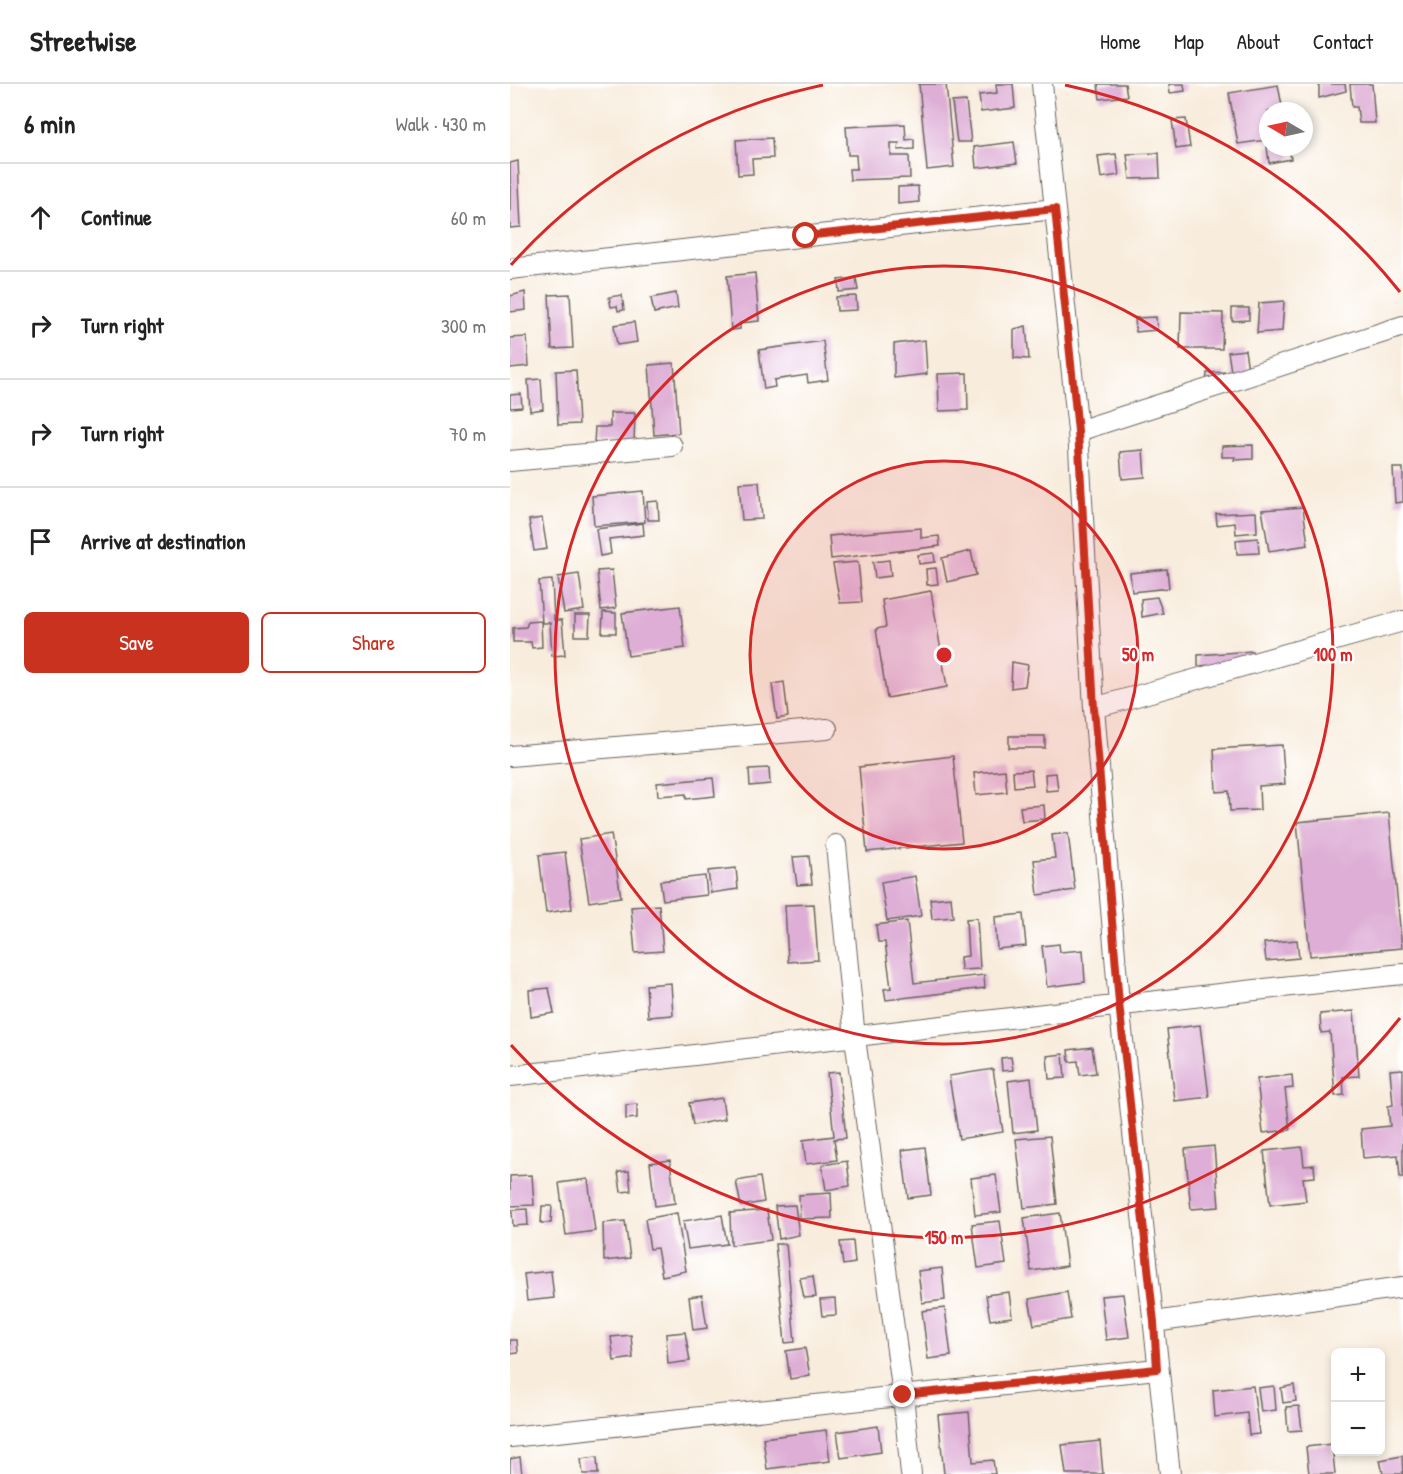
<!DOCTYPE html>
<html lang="en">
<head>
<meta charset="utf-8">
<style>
	body { margin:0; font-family:"Patrick Hand",sans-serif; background:#f6f6f6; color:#222 }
	.controls { position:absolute; right:18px; bottom:18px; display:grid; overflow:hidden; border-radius:9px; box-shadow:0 3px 9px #0003 }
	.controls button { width:54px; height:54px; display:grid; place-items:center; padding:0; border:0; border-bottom:2px solid #e0e0e0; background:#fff; color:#222; font:30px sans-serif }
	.compass { position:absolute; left:749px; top:18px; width:54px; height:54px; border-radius:50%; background:#fff; box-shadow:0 3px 9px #0003; rotate:279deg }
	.stop { position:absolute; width:18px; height:18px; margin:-14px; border:4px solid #c8321e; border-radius:50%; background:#fff }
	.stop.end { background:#c8321e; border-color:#fff; box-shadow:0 2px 6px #0008 }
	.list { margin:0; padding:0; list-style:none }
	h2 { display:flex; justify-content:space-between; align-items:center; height:78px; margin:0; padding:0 24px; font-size:26px }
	h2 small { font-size:20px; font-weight:400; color:#767676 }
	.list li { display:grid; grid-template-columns:39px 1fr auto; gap:18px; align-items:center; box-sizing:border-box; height:108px; padding:0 24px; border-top:2px solid #e0e0e0 }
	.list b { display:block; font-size:22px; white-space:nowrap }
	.list em { font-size:20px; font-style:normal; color:#767676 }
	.actions { display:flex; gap:12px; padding:18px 24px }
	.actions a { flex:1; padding:14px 0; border:2px solid #c8321e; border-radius:9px; text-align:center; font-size:21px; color:#c8321e }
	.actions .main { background:#c8321e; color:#fff }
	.icon { flex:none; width:33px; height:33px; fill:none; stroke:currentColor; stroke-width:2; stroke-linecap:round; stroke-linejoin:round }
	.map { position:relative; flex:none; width:893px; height:1390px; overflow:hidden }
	header { display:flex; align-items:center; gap:36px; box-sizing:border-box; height:84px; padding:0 30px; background:#fff; border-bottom:2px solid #e0e0e0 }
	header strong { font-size:28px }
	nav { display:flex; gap:33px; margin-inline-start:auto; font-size:21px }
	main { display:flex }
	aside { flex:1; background:#fff }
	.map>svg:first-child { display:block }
	.building { fill:#deaed6 }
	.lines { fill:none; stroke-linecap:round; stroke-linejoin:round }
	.street-casing { stroke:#69655f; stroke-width:22 }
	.street { stroke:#fff; stroke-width:20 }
	.route { stroke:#c8321e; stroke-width:8 }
	.ring { fill:none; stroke:#d62828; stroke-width:3 }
	.centre { fill:#d62828; stroke:#fff; stroke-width:3 }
	.ring-label { font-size:18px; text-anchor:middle; font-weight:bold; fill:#d62828; stroke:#fff; stroke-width:4.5; stroke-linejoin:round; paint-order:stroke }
</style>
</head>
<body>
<header>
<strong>Streetwise</strong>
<nav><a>Home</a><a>Map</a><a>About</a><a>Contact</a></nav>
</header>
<main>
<aside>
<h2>6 min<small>Walk · 430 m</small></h2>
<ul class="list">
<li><svg class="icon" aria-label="ahead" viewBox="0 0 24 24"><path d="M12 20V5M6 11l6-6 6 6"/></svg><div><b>Continue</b></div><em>60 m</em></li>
<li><svg class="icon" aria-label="right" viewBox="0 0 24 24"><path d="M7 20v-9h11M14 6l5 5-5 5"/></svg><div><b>Turn right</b></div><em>300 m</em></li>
<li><svg class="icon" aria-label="right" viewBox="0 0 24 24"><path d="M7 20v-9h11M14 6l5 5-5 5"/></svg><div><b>Turn right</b></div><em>70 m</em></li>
<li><svg class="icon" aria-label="arrive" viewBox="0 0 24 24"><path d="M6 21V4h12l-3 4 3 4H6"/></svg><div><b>Arrive at destination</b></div></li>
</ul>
<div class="actions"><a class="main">Save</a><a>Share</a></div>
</aside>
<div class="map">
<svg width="893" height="1390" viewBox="0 0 893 1390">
	<rect width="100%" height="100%" fill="#fff"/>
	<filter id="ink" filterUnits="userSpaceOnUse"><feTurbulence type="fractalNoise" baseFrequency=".0167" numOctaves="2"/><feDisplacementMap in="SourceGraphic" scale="12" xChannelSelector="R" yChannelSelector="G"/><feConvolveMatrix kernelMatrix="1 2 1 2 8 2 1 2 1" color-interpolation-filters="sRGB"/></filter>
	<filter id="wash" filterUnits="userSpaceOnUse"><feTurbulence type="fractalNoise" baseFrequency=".008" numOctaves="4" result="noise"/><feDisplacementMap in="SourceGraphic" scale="24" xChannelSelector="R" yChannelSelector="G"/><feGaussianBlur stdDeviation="1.35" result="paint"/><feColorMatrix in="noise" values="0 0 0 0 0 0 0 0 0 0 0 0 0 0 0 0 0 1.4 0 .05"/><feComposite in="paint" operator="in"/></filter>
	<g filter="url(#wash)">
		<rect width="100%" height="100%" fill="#f8ecdc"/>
		<g id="blocks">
			<path class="building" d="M409,0H436L444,83L417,86Z
				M486,0H503L505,24L471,28L469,11L487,9Z
				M588,0H615L617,12L590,15Z
				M659,0H674L675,7L660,9Z
				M809,0H835L836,7L809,14Z
				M840,0H862L865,39H849L847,23H842Z
				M768,1L773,27H758V62L756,56L728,60L719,9Z
				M456,17L461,58H447L442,18Z
				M676,35L680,63L666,65L662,36Z
				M395,40L396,56L404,55V65L388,66L389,59H381V72H399L400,94L340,96L339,85H347L346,71H338L336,43Z
				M262,54L263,74L242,75L243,90L228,91L226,56Z
				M504,58L507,79L466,84L464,63Z
				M757,63H779L781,75L759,79Z
				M649,69L650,94L620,95L617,70Z
				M606,70L609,91L591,94L588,72Z
				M8,77L11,143L0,144V79Z
				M408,102L409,118L388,120V103Z
				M245,189L249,237L230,239V245L221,246L217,192Z
				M346,194L348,206L329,208L328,196Z
				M15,208L16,226L0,228V212Z
				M166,209L168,224L144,229L141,214Z
				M60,210L63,264L42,265L39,211Z
				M112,211L114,226L108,227L107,222L101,223L99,213Z
				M346,212L347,226L327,227L326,213Z
				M774,217L772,247L747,249L749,219Z
				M722,224H739V236L722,237Z
				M671,228L713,229L712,265H670Z
				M646,233L647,246L626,248L625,234Z
				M124,238L127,258L107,261L104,241Z
				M516,242L519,275L504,274V245Z
				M17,253L19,282L0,284V254Z
				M415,256L417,290L384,294V260Z
				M313,257L318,296L298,299L297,291L264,296L265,303L254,305L249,266Z
				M735,266L740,298L723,300L718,268Z
				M164,279L169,349L144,351L139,281Z
				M66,286L69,340L48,341L46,287Z
				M715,288V300L696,301L697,289Z
				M457,289L458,326L429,327L428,290Z
				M31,295L33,325L20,327L18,296Z
				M11,310L12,323L0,324V311Z
				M100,329H125L124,359H84L85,343H100Z
				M743,361V375L724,376L725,373H712V362Z
				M633,366L635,393L612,395L610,368Z
				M883,384H893V418L885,419Z
				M249,398L252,435L232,436L229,399Z
				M133,407L135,438L84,442L82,412Z
				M148,417L149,436H138L137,418Z
				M793,423L798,461L759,467L752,426Z
				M746,428L747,448L726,450L725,439L707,441L706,430Z
				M32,434L37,465L24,467L19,436Z
				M133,439L134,451L99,455L101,470L90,472L86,445Z
				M411,444V454L429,452L430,462L321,475L319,452Z
				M748,454L749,469L727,470L726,456Z
				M461,467L466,491L437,498L432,474Z
				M424,469L425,478L409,480L408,471Z
				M379,476L381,492L365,494L363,478Z
				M348,478L352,518L330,519L323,480Z
				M426,484L428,500L417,501L416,485Z
				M657,485L659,504L622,508L620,489Z
				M102,486L106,524L91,526L87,487Z
				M69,490L74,526L54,529L48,493Z
				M42,496L44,536H52L55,571L42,572L40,539H32L29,497Z
				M421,507L437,603L377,614L366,545L376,543L372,516Z
				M647,513L653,529L632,533L631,515Z
				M170,522L175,564L118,572L112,529Z
				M93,528L106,529V549H92Z
				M65,531H80L79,552H65Z
				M31,537L32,563L22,564L21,558H3V544L16,543L18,538Z
				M742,567L743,578L688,582V571Z
				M502,578L518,581L515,602L501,604Z
				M274,598L278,633L267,635L262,600Z
				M499,652H535V664H499Z
				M772,661L775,700L749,702L750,726L720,727L719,707L706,708L704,665Z
				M443,672L452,758L357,768L349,683Z
				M259,684L260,700L240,702L239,685Z
				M495,686L497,708L466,711L464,689Z
				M521,686L523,701L504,703L503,687Z
				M546,689L548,706L536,707L535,690Z
				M203,694L205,712L176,715V710L148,712L147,699Z
				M534,721L535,735L512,737L510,723Z
				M879,729L892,864L800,872L787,738Z
				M558,749L565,806L528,811L524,776L545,774L542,751Z
				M101,750L111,813L79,818L69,755Z
				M55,768L62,825L36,829L29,771Z
				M299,772L302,800L287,801L283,773Z
				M226,784L228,805L201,809L198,787Z
				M195,792L197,811L153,816L150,797Z
				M405,792L411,832L377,837L371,798Z
				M441,813L443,833L422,835L420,815Z
				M304,820L308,876L278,878L275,821Z
				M149,821L153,867L125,869L121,823Z
				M513,830L516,862L487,865L485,833Z
				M467,834L470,885L451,886L450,873L458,872L456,835Z
				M397,837L404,899L474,891L475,904L376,916L374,905L381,904L375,858H368L366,841Z
				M787,856L789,874L756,877L754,859Z
				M549,860L550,868L573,866L575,898L537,903L532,862Z
				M161,899L163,931L138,933L136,901Z
				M39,904L44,929L21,933L19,906Z
				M844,927L849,992L833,993L834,1011L825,1012L820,948L811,949L810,930Z
				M690,941L699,1013L665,1017L657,945Z
				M582,963L586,989L570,991L568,977L559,978L558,966Z
				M553,970L555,994L539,995L537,972Z
				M501,973L503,986L492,987L491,974Z
				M483,985L493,1048L449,1055L439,992Z
				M893,985V1093H890L888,1071L853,1074L851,1045L880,1042L878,1022L883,1021L880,986Z
				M329,988L336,1054L324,1055L327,1076L296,1080L293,1056L324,1052L317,989Z
				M782,991L783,1004L775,1005L780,1046L753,1049L747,995Z
				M521,994L527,1046L503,1049L498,997Z
				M212,1014L215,1035L183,1041L179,1019Z
				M127,1020V1034L116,1035V1021Z
				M540,1052L547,1120L514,1124L506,1055Z
				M704,1062L709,1123L681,1125L675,1065Z
				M415,1063L421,1111L398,1114L392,1066Z
				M792,1063L794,1082L804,1081L805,1093L793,1094L796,1117L760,1121L754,1067Z
				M160,1076L165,1119L145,1122L140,1079Z
				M337,1077L340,1102L316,1106L312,1081Z
				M119,1087L121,1107L111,1108L108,1088Z
				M22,1091L24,1121L0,1122V1092Z
				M486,1091L491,1128L465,1131L461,1094Z
				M250,1093L254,1118L231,1122L226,1097Z
				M78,1095L85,1147L56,1151L49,1099Z
				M321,1109L322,1134L290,1135L289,1111Z
				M285,1121L289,1151L269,1155L265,1122Z
				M32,1122H42L41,1139H31Z
				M17,1125L18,1141L3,1142L2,1126Z
				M257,1126L261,1156L221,1161L220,1129Z
				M167,1129L176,1187L152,1192L147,1164L140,1165L135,1135Z
				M550,1129L557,1182L521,1187L514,1134Z
				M212,1131L217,1160L178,1165L173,1137Z
				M115,1137L120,1174L94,1177L93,1139Z
				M490,1137L496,1180L468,1184L462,1140Z
				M343,1157L345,1179L333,1181L330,1158Z
				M265,1160H276L285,1258L275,1259Z
				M432,1184L435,1216L412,1219L408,1187Z
				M41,1187L44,1214L17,1217L14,1190Z
				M303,1192L306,1213L294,1214L290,1194Z
				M499,1208L502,1233L480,1236L476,1211Z
				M557,1208L561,1235L524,1241L519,1215Z
				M613,1210L619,1253L596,1256L591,1212Z
				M192,1211L197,1244L183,1246L179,1213Z
				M325,1215L326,1231L312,1232L310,1216Z
				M435,1224L441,1272L418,1275L412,1227Z
				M175,1248L180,1277L158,1280L156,1250Z
				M121,1251L123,1274L104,1277L101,1253Z
				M0,1256H7L8,1269L0,1270Z
				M295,1264L300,1292L280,1295L276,1267Z
				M784,1301L786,1317L773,1319L771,1304Z
				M743,1302L749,1350L739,1351L737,1329L705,1333L703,1306Z
				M764,1302L766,1326L751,1328L748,1304Z
				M789,1322L792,1346L778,1347L776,1323Z
				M459,1328L463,1378L483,1376L485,1390H434L428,1331Z
				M368,1342L371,1368L331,1374L327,1348Z
				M316,1346L320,1377L257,1385L253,1354Z
				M590,1357L593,1390H556L552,1361Z
				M822,1360L825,1390H799L796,1363Z
				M892,1372L893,1390H873L870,1376Z
				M10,1373L12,1390H0V1375Z
				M87,1373L88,1390H73L71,1375Z"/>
		</g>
	</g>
	<g filter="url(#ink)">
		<use href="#blocks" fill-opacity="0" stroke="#69655f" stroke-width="1.5"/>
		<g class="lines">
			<g class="street-casing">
				<path id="street" d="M532,0L568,347L584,624L609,919L660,1390
					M0,185L545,125
					M568,347L893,242
					M0,377L162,362
					M584,624L893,537
					M0,672L317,645
					M326,761L345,954L393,1311L401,1390
					M0,992C298,959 595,921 893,890
					M644,1238L893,1203
					M0,1353L647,1285"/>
			</g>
			<use href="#street" class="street"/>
		</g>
	</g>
	<g class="lines" filter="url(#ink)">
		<path class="route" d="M296,152L545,125L568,347L584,624L609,919L644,1238L647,1285L393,1311"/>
	</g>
	<circle cx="434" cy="571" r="194" fill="#d62828" fill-opacity=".12"/>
	<g class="ring">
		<circle cx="434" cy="571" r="194"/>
		<circle cx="434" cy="571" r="389"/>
		<path d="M890 934A583 583 0 0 1 1 961M1 181A583 583 0 0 1 313 1M555 1A583 583 0 0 1 890 208"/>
	</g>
	<circle cx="434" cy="571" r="9" class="centre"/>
	<g class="ring-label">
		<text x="628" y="577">50 m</text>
		<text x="823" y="577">100 m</text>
		<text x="434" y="1160">150 m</text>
	</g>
</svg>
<div class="controls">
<button>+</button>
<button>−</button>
</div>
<svg class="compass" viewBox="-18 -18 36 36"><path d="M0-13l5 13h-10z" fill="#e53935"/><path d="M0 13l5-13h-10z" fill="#767676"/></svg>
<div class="stop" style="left:296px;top:152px"></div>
<div class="stop end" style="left:393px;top:1311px"></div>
</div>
</main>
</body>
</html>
